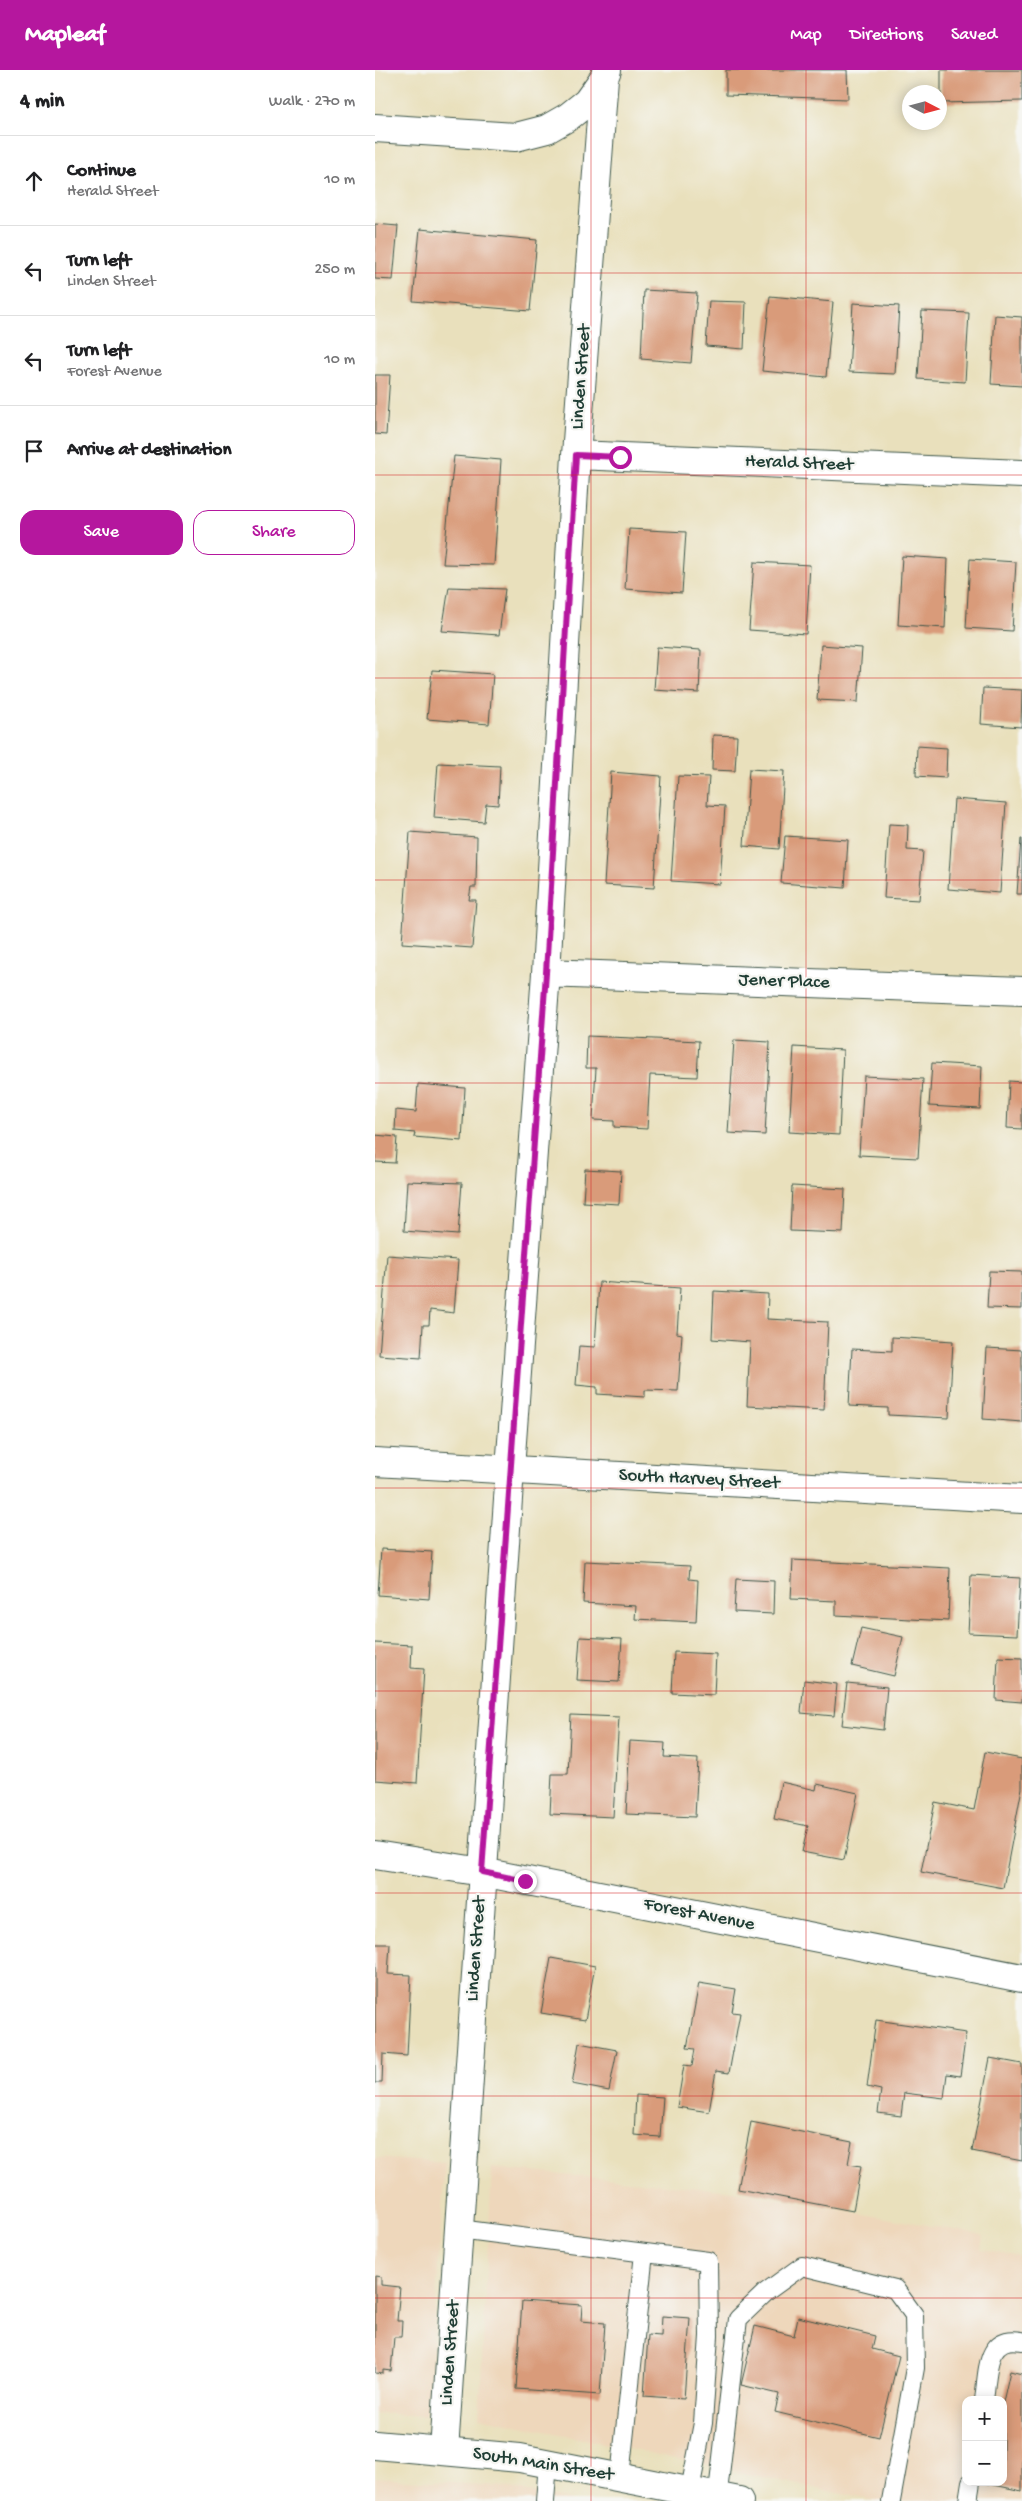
<!DOCTYPE html>
<html lang="en">
<head>
<meta charset="utf-8">
<style>
	body { margin:0; font-family:"Gochi Hand",sans-serif; background:#f2f2f2; color:#202124 }
	.controls { position:absolute; right:15px; bottom:15px; display:grid; overflow:hidden; border-radius:10px; box-shadow:0 2px 12px #0003 }
	.controls button { width:45px; height:45px; display:grid; place-items:center; padding:0; border:0; border-bottom:1px solid #e0e0e0; background:#fff; color:#202124; font:25px sans-serif }
	.compass { position:absolute; left:527px; top:15px; width:45px; height:45px; border-radius:50%; background:#fff; box-shadow:0 2px 12px #0003; rotate:96deg }
	.stop { position:absolute; width:15px; height:15px; margin:-11px; border:4px solid #b5179e; border-radius:50%; background:#fff }
	.stop.end { background:#b5179e; border-color:#fff; box-shadow:0 1px 5px #0008 }
	.list { margin:0; padding:0; list-style:none }
	h2 { display:flex; justify-content:space-between; align-items:center; height:65px; margin:0; padding:0 20px; font-size:21px }
	h2 small { font-size:16px; font-weight:400; color:#757577 }
	.list li { display:grid; grid-template-columns:32px 1fr auto; gap:15px; align-items:center; box-sizing:border-box; height:90px; padding:0 20px; border-top:1px solid #e0e0e0 }
	.list b { display:block; font-size:19px; white-space:nowrap }
	.list p { margin:0; font-size:16px; white-space:nowrap; color:#757577 }
	.list em { font-size:16px; font-style:normal; color:#757577 }
	.actions { display:flex; gap:10px; padding:15px 20px }
	.actions a { flex:1; padding:11px 0; border:1px solid #b5179e; border-radius:15px; text-align:center; font-size:18px; color:#b5179e }
	.actions .main { background:#b5179e; color:#fff }
	.icon { flex:none; width:28px; height:28px; fill:none; stroke:currentColor; stroke-width:2; stroke-linecap:round; stroke-linejoin:round }
	.map { position:relative; flex:none; width:647px; height:2431px; overflow:hidden }
	header { display:flex; align-items:center; gap:30px; box-sizing:border-box; height:70px; padding:0 25px; background:#b5179e; color:#fff }
	header strong { font-size:24px }
	nav { display:flex; gap:28px; margin-inline-start:auto; font-size:18px }
	main { display:flex }
	aside { flex:1; background:#fff }
	.map>svg:first-child { display:block }
	.built { fill:#eed7bb; fill-rule:evenodd }
	.building { fill:#d99b7a }
	.lines { fill:none; stroke-linecap:round; stroke-linejoin:round }
	.service-casing { stroke:#3d5548; stroke-width:20 }
	.minor-casing { stroke:#3d5548; stroke-width:30 }
	.tertiary-casing { stroke:#3d5548; stroke-width:30 }
	.secondary-casing { stroke:#3d5548; stroke-width:30 }
	.service { stroke:#fff; stroke-width:18 }
	.minor { stroke:#fff; stroke-width:28 }
	.tertiary { stroke:#fff; stroke-width:28 }
	.secondary { stroke:#fff; stroke-width:28 }
	.route { stroke:#b5179e; stroke-width:6 }
	.grid { fill:none; stroke:#d62828; stroke-width:1; stroke-opacity:0.55 }
	.labels { text-anchor:middle; dominant-baseline:central; stroke-width:4.5; stroke-linejoin:round; paint-order:stroke }
	.street-label { font-size:19px; fill:#1f3d34; stroke:#f6f6f2 }
</style>
</head>
<body>
<header>
<strong>Mapleaf</strong>
<nav><a>Map</a><a>Directions</a><a>Saved</a></nav>
</header>
<main>
<aside>
<h2>4 min<small>Walk · 270 m</small></h2>
<ul class="list">
<li><svg class="icon" aria-label="ahead" viewBox="0 0 24 24"><path d="M12 20V5M6 11l6-6 6 6"/></svg><div><b>Continue</b><p>Herald Street</p></div><em>10 m</em></li>
<li><svg class="icon" aria-label="left" viewBox="0 0 24 24"><path d="M17 20v-9H6M10 6l-5 5 5 5"/></svg><div><b>Turn left</b><p>Linden Street</p></div><em>250 m</em></li>
<li><svg class="icon" aria-label="left" viewBox="0 0 24 24"><path d="M17 20v-9H6M10 6l-5 5 5 5"/></svg><div><b>Turn left</b><p>Forest Avenue</p></div><em>10 m</em></li>
<li><svg class="icon" aria-label="arrive" viewBox="0 0 24 24"><path d="M6 21V4h12l-3 4 3 4H6"/></svg><div><b>Arrive at destination</b></div></li>
</ul>
<div class="actions"><a class="main">Save</a><a>Share</a></div>
</aside>
<div class="map">
<svg width="647" height="2431" viewBox="0 0 647 2431">
	<rect width="100%" height="100%" fill="#f6f6f2"/>
	<filter id="ink" filterUnits="userSpaceOnUse"><feTurbulence type="fractalNoise" baseFrequency=".02" numOctaves="2"/><feDisplacementMap in="SourceGraphic" scale="10" xChannelSelector="R" yChannelSelector="G"/><feConvolveMatrix kernelMatrix="1 2 1 2 8 2 1 2 1" color-interpolation-filters="sRGB"/></filter>
	<filter id="wash" filterUnits="userSpaceOnUse"><feTurbulence type="fractalNoise" baseFrequency=".0096" numOctaves="4" result="noise"/><feDisplacementMap in="SourceGraphic" scale="20" xChannelSelector="R" yChannelSelector="G"/><feGaussianBlur stdDeviation="1.12" result="paint"/><feColorMatrix in="noise" values="0 0 0 0 0 0 0 0 0 0 0 0 0 0 0 0 0 1.4 0 .05"/><feComposite in="paint" operator="in"/></filter>
	<g filter="url(#wash)">
		<rect width="100%" height="100%" fill="#e9e0bc"/>
		<path class="built" d="M0,2088L70,2093L56,2305L50,2346L0,2343Z
			M117,2098L358,2121L608,2165L606,2180L647,2187V2431H500L104,2347ZM591,2330H628V2412H591Z
			M0,2408L122,2416L200,2431H0Z"/>
		<g id="blocks">
			<path class="building" d="M351,0H472L473,29L351,25Z
				M566,0H647V31L566,33Z
				M0,154L23,156L18,210L0,209Z
				M45,159L162,170L155,241L38,231Z
				M269,220L322,223L316,293L266,289Z
				M395,226L458,232L451,307L387,301Z
				M334,231L371,232L369,279L331,276Z
				M478,233L524,236L520,304L474,302Z
				M547,241L594,243L590,312L543,309Z
				M620,245L647,247V316L616,314Z
				M0,305H15L11,365L0,364Z
				M79,386L126,390L119,495L68,494Z
				M254,459L311,462L307,523L250,519Z
				M527,486L573,489L570,558L523,555Z
				M595,489L641,492L637,561L591,558Z
				M379,492L435,495L431,564L374,560Z
				M74,517L130,519L124,565L67,561Z
				M446,575L487,578L483,632L442,630Z
				M282,577L326,580L324,623L279,620Z
				M57,600L118,604L114,654L52,649Z
				M608,618L647,620L646,657L606,654Z
				M338,665L362,666L360,701L337,700Z
				M542,676L572,678L571,708L541,706Z
				M63,693L125,696L123,735L111,734L109,752L59,748Z
				M374,699L409,701L404,779L369,776Z
				M236,702L286,706L279,818L229,815Z
				M303,706L334,707L332,735L350,736L345,814L296,811Z
				M579,729L631,733L625,823L573,819Z
				M514,754L533,755L532,780L548,781L544,830L509,828Z
				M35,762L102,767L101,817H96L94,830H101L97,878L27,873Z
				M410,766L473,770L470,818L406,813Z
				M646,769H647V824H642Z
				M212,966L324,971L322,1007L275,1005L272,1059L239,1057V1051L218,1050L221,998H211Z
				M359,970L395,972L390,1065L353,1063Z
				M419,977L468,980L464,1065L414,1062Z
				M557,993L607,996L605,1039L554,1036Z
				M489,1006L548,1009L543,1088L484,1085Z
				M634,1011L647,1012V1059L632,1058Z
				M43,1014L90,1018L87,1071L39,1067L40,1063L20,1061L21,1040L41,1042Z
				M0,1065L22,1067L20,1093L0,1092Z
				M210,1099L246,1101L244,1134L208,1132Z
				M32,1111L87,1113L83,1165L29,1161Z
				M417,1116L470,1119L468,1163L415,1161Z
				M12,1185L83,1190L79,1243L55,1240L54,1255H48L46,1288L4,1285Z
				M614,1201L647,1202V1239L612,1238Z
				M224,1212L305,1218L302,1263L307,1264L303,1321L270,1320V1327L222,1324V1317L201,1315L204,1276L220,1277Z
				M339,1221L393,1224L392,1249L453,1252L449,1340L372,1336L375,1272L337,1269Z
				M517,1267L578,1271L574,1348L513,1345V1338L474,1336L477,1279L517,1281Z
				M612,1278L647,1280V1352L608,1349Z
				M6,1479L57,1482L54,1529L3,1525Z
				M418,1490L575,1498L573,1551L461,1545V1531L416,1529Z
				M210,1491L315,1496L314,1509L323,1510L321,1552L260,1549L261,1536L208,1533Z
				M596,1505L645,1508L642,1565L593,1563Z
				M361,1509L399,1511L398,1544L359,1542Z
				M486,1558L528,1567L519,1606L477,1596Z
				M205,1567L247,1569L244,1612L202,1610Z
				M0,1573L37,1575L36,1598L49,1599L42,1713L0,1710Z
				M299,1582L341,1584L339,1625L297,1623Z
				M623,1587L647,1588V1632L621,1630Z
				M429,1610L462,1614L459,1646L426,1643Z
				M472,1613L512,1617L508,1660L467,1655Z
				M196,1645L244,1647L238,1747L175,1744L177,1704H193Z
				M255,1671L290,1673L289,1687L323,1689L320,1747L251,1744Z
				M610,1682L647,1689V1718L628,1818L546,1802L560,1732L599,1740Z
				M406,1712L441,1720L442,1714L483,1723L469,1790L427,1782L433,1756L399,1749Z
				M0,1874H15L13,1904L36,1905L32,1986L8,1984L7,2013H0Z
				M176,1888L220,1896L210,1950L166,1943Z
				M324,1913L361,1919L357,1942L365,1943L354,2003L341,2001L334,2042L302,2037L309,1995L317,1996L320,1979L312,1978Z
				M501,1950L591,1963L585,2006L572,2004L569,2028L529,2023L526,2046L503,2043L506,2020L492,2017Z
				M204,1973L242,1980L234,2021L197,2014Z
				M615,1988L647,1994V2091L597,2081Z
				M261,2025L288,2027L285,2067L259,2065Z
				M376,2052L477,2072L473,2094L486,2096L478,2141L363,2119Z
				M0,2206L6,2207V2215L25,2217L22,2251H27L26,2267H19L16,2301L8,2300V2304L0,2303Z
				M147,2231L207,2235L206,2251L230,2253L225,2325L141,2319Z
				M287,2246L315,2248L309,2329L269,2326L273,2265L286,2266Z
				M423,2247L500,2266L497,2279L524,2286L504,2367L400,2342L404,2324L366,2315L380,2256L419,2266Z
				M635,2301L647,2304V2421L610,2413L628,2412V2332Z"/>
		</g>
	</g>
	<g filter="url(#ink)">
		<use href="#blocks" fill-opacity="0" stroke="#3d5548" stroke-width="1"/>
		<g class="lines">
			<g class="service-casing">
				<path id="service" d="M84,2159L333,2191L334,2266L328,2353L315,2420
					M609,2330C613,2303 610,2264 647,2271
					M245,2407L269,2183
					M170,2431L173,2393
					M342,2431L363,2249L391,2222L427,2196L520,2219L539,2245L540,2298L516,2431
					M593,2431L596,2412"/>
			</g>
			<g class="minor-casing">
				<path id="minor" d="M0,58L141,67L172,59L193,47L212,32L229,8
					M201,385L647,404
					M171,903L647,921
					M0,1785L107,1802L647,1908
					M69,2381L135,1399L171,903L201,385L229,8L232,0"/>
			</g>
			<g class="tertiary-casing">
				<path id="tertiary" d="M0,1392L647,1429"/>
			</g>
			<g class="secondary-casing">
				<path id="secondary" d="M0,2375L145,2388L364,2431"/>
			</g>
			<use href="#service" class="service"/>
			<use href="#minor" class="minor"/>
			<use href="#tertiary" class="tertiary"/>
			<use href="#secondary" class="secondary"/>
		</g>
	</g>
	<g class="lines" filter="url(#ink)">
		<path class="route" d="M150,1811L107,1802L171,903L201,385L245,387"/>
	</g>
	<path class="grid" d="M216,0V2431M431,0V2431M0,203H647M0,405H647M0,608H647M0,810H647M0,1013H647M0,1216H647M0,1418H647M0,1621H647M0,1823H647M0,2026H647M0,2228H647"/>
	<g class="labels">
		<g class="street-label">
			<text transform="translate(207 307) rotate(-86)">Linden Street</text>
			<text transform="translate(424 394) rotate(2)">Herald Street</text>
			<text transform="translate(409 912) rotate(2)">Jener Place</text>
			<text transform="translate(324 1410) rotate(3)">South Harvey Street</text>
			<text transform="translate(324 1845) rotate(11)">Forest Avenue</text>
			<text transform="translate(102 1879) rotate(-86)">Linden Street</text>
			<text transform="translate(76 2283) rotate(-86)">Linden Street</text>
			<text transform="translate(168 2395) rotate(9)">South Main Street</text>
		</g>
	</g>
</svg>
<div class="controls">
<button>+</button>
<button>−</button>
</div>
<svg class="compass" viewBox="-18 -18 36 36"><path d="M0-13l5 13h-10z" fill="#e53935"/><path d="M0 13l5-13h-10z" fill="#757577"/></svg>
<div class="stop" style="left:245px;top:387px"></div>
<div class="stop end" style="left:150px;top:1811px"></div>
</div>
</main>
</body>
</html>
